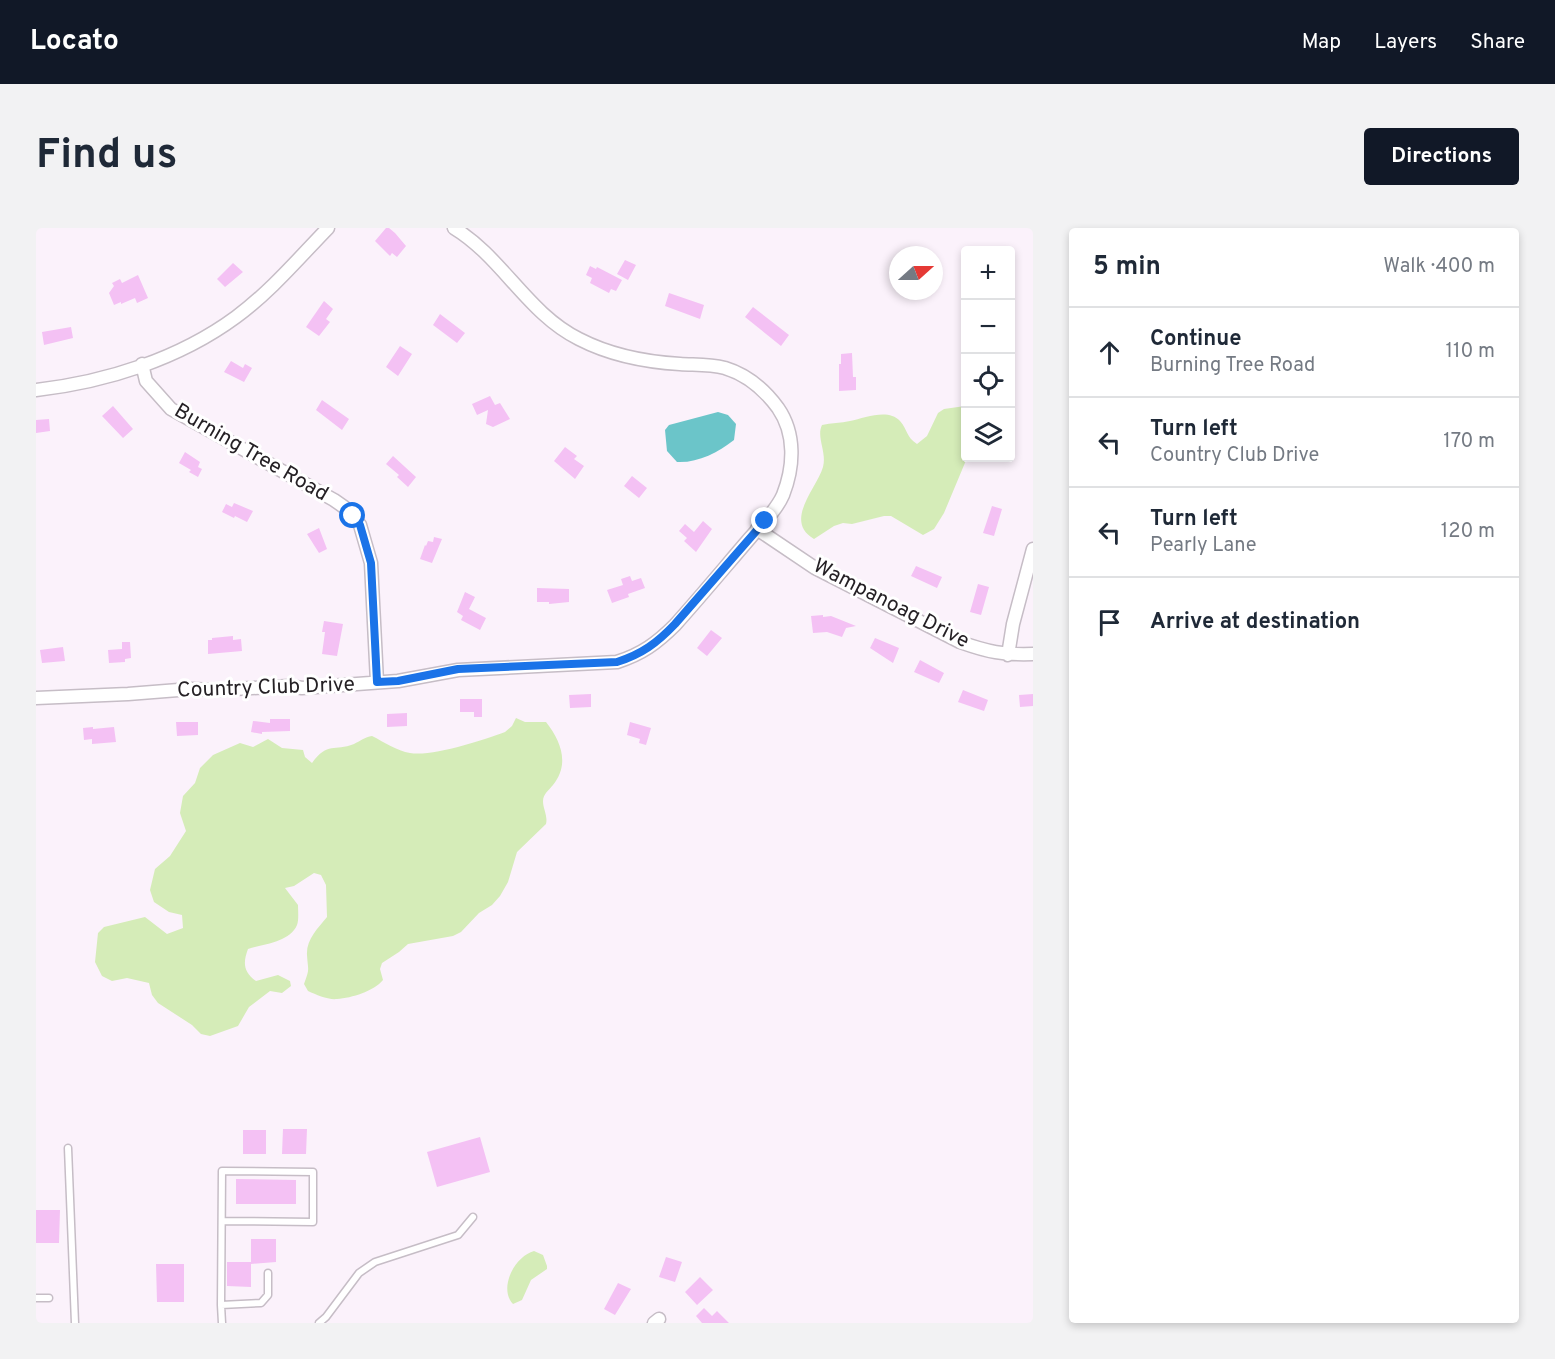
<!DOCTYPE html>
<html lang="en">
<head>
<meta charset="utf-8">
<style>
	body { margin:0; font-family:Overpass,sans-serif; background:#f2f2f3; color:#1f2937 }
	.controls { position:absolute; right:18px; top:18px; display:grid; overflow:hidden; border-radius:6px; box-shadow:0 3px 9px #0003 }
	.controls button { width:54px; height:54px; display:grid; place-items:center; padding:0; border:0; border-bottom:2px solid #e0e1e3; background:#fff; color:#1f2937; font:30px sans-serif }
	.compass { position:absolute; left:853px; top:18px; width:54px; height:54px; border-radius:50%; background:#fff; box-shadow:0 3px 9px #0003; rotate:69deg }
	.stop { position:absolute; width:18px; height:18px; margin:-14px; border:4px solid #1a73e8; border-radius:50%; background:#fff }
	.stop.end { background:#1a73e8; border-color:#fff; box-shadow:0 2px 6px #0008 }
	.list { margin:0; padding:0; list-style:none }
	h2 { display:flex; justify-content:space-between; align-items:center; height:78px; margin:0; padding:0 24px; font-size:26px }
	h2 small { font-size:20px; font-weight:400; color:#747a83 }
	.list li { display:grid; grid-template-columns:39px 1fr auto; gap:18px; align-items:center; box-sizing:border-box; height:90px; padding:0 24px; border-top:2px solid #e0e1e3 }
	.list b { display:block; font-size:22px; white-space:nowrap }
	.list p { margin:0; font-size:20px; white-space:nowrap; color:#747a83 }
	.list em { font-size:20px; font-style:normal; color:#747a83 }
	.icon { flex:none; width:33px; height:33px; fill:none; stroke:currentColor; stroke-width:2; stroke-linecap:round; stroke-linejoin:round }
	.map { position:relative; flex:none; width:997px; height:1095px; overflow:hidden; border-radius:6px }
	header { display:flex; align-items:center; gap:36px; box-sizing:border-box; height:84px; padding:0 30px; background:#111827; color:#fff }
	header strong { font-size:28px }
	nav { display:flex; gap:33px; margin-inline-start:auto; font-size:21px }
	.intro { display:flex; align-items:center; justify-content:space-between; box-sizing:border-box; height:144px; padding:0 36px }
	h1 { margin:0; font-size:42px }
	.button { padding:15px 27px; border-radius:6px; background:#111827; color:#fff; font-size:21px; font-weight:700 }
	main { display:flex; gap:36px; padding:0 36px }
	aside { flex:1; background:#fff; border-radius:6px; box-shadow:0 3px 9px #0003 }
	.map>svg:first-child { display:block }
	.green { fill:#d5ecb8 }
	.water { fill:#6bc5c9 }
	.building { fill:#f4c1f4 }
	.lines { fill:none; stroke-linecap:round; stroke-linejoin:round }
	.lane-casing { stroke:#c6bdc6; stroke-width:9 }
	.street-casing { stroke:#c6bdc6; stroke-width:15 }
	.lane { stroke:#fff; stroke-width:6 }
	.street { stroke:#fff; stroke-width:12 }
	.route { stroke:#1a73e8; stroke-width:8 }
	.labels { text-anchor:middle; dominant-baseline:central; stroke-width:6; stroke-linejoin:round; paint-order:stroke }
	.street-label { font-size:21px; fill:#252125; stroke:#fff }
</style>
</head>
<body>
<header>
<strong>Locato</strong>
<nav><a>Map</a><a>Layers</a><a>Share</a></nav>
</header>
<div class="intro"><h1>Find us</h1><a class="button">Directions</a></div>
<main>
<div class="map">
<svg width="997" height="1095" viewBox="0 0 997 1095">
	<rect width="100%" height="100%" fill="#fbf2fb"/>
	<path class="green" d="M929,178L931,230L908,285L898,301L887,307L855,288H848L816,296L807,295L798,298L778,311C747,293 781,260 787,239C791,224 780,209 786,197C795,195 805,195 814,193C829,190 852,180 864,193C872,202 870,209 881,216L891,208L902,185L908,181Z
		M480,490L489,494H510C525,513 534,536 517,557C513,562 507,566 507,573C507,581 512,588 510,596L481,624L472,654L464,668L456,677L443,685L425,704L417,708L372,716L363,724L346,735L344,741L347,752C338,763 316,770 301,771C292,772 281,767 272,763L268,756C274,740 272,743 271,727C270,712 282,700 291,689L290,657L285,647L278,645L258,658L249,660L262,677C262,682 263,692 261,697C254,714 228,716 212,721C207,734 207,744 220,753L242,747L254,753L255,758L246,765L234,763L213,779L202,798L174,808L165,806L156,797L122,775L116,767L113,755L91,750L76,753L66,748L59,734L62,705L68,699L109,689L131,706L147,700L146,687L133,684L118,674L114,662L119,641L134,628L150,603L144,585L147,568L159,555L164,540L177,527L204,515L217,519L232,511L246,520L267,522L269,529L276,535C292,513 298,524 318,516C324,513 329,509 336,508C348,514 361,523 374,525C396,529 447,512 469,504L476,498Z
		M498,1023L507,1027L511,1038V1041L495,1052L486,1072L477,1076C462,1060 479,1028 498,1023Z"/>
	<path class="water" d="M682,184L692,187L700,196L698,212C681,225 662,235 641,234L631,223L629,202L633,197Z"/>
	<path class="building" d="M350,0H353L359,5L370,18L361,29L356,25L354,28L339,13Z
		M589,32L600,37L592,52L581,46Z
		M197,35L207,44L189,59L181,51Z
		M554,38L560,41L561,39L586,52L580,63L575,61L573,65L554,55L556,50L550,47Z
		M102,47L112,70L101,75L99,70L85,76V74L78,77L73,65L78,58L76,55L84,51L86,55Z
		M633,65L668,77L664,91L629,78Z
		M288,73L297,81L290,91L294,94L283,108L270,99Z
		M717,79L753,107L745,118L709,89Z
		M404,86L429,105L421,115L397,97Z
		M35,99L37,110L8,117L6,104Z
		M364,118L376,126L362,148L350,139Z
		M816,125L817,149H820V162L803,163V136H805V126Z
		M195,133L207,140L209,136L216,140L208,154L188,144Z
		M454,168L459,177L464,175L474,191L457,199L450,196L452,182L441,187L436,176Z
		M286,172L313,191L306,202L280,182Z
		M77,178L97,201L87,210L66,188Z
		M13,191L14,203L0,205V192Z
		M529,219L541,228L538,231L548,238L539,251L518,233Z
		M149,224L164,234L162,239L166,241L162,249L153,244L155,242L143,235Z
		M357,228L380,249L372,259L361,249L363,247L350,236Z
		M596,248L611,260L603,270L588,258Z
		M198,275L217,283L211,294L199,288L198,290L186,284L190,276L196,279Z
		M956,278L966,281L958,308L947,305Z
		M667,293L676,301L660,324L648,313L651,310L643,303L649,296L658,304Z
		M283,300L291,321L283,325L271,306Z
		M398,309L406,311L396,335L384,331L389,317L390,318L392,313L397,314Z
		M880,338L906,349L901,360L875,348Z
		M594,348L596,353L605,350L609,360L592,366L593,369L576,375L571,362L587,357L585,351Z
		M942,356L953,359L945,387L934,384Z
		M501,360L533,361V374L513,376V374H501Z
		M429,364L439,369L433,381L450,390L444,402L425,392L427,388L421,384Z
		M787,387V389L795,388L820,398L810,400L806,409L791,404L777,405L775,388Z
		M288,393L307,396L301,428L286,426L289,404H286Z
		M675,402L686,410L671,428L661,420Z
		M197,408V412L205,411L206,423L172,426V412H176V410Z
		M839,410L863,420L857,435L834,420Z
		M86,414H94L95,430L89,431V434L73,435L72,422L86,421Z
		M27,419L29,433L6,435L4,422Z
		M884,432L908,445L903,455L878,444Z
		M927,462L952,472L948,483L922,474Z
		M555,466V479L534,480L533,467Z
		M997,466V478L984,479L983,467Z
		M424,471H446V489H438V484H424Z
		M371,485V498L351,499V486Z
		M234,491H254V503L226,504V506L215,504L217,493L234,495Z
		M140,494H162V507L141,508Z
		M594,494L615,500L610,517L603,515L604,511L591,507Z
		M57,499V501L78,499L80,514L56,516V511L48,512L47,500Z
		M247,901H271L270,926H246Z
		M207,902H230V926H207Z
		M444,909L454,944L401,959L391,924Z
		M200,951L260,952V976H200Z
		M0,982H24L23,1015H0Z
		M215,1011H240V1034L215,1036Z
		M630,1029L646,1034L639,1054L623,1049Z
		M191,1034H215V1059L191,1058Z
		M120,1036H148V1074H121Z
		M664,1049L677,1062L661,1077L649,1064Z
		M582,1055L595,1061L579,1087L568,1081Z
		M668,1080L676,1088L681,1083L693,1095H666L660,1088Z"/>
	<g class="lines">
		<g class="lane-casing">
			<path id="lane" d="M32,920L39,1095
				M0,1070H13
				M185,1077L225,1075L232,1067V1045
				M186,1095L185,1077L186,943L277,944V994L186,993
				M283,1095L290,1089L323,1045L339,1034L422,1007L437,989"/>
		</g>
		<g class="street-casing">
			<path id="street" d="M106,136L110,153L135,181L298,272L308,279L324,297L335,335L341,454
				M0,162C70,154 143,131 200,89C234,64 262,31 292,0
				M721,301L779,340L924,414C952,424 967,427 997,426
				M972,427L977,396L997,321
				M0,470L92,466L155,461L180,462L253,458L266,460L362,453L422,442L581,434C606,426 621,415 639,397C665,368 689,339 714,310C725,297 740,283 747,267C758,239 760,206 742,180C728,161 712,147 689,140C673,136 659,137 644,136C609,134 574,127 543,111C492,86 466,29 418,0
				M618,1095L623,1091"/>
		</g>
		<use href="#lane" class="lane"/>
		<use href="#street" class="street"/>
	</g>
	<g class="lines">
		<path class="route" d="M317,288L324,297L335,335L341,454L362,453L422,441L581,434C606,426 621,415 639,396L729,293"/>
	</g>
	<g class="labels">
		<g class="street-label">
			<text transform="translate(215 225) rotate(30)">Burning Tree Road</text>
			<text transform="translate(855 376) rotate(27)">Wampanoag Drive</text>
			<text transform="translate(230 460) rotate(-2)">Country Club Drive</text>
		</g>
	</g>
</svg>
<div class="controls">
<button>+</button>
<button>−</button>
<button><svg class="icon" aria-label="locate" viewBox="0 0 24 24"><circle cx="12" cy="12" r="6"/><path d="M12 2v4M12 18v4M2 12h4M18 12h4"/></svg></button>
<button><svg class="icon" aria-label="layers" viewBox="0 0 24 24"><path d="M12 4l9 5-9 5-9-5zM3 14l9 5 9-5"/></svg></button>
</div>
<svg class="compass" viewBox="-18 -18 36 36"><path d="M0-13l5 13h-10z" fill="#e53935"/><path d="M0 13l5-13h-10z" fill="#747a83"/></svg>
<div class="stop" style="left:317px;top:288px"></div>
<div class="stop end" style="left:729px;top:293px"></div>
</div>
<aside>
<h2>5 min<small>Walk · 400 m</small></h2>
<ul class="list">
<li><svg class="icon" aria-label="ahead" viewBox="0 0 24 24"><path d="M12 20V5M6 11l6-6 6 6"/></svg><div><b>Continue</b><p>Burning Tree Road</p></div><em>110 m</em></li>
<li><svg class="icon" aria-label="left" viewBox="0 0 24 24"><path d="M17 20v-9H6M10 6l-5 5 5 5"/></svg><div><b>Turn left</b><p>Country Club Drive</p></div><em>170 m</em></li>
<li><svg class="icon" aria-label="left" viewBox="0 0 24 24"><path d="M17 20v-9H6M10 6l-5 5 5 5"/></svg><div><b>Turn left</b><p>Pearly Lane</p></div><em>120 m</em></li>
<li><svg class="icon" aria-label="arrive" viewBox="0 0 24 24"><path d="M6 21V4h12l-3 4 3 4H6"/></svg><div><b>Arrive at destination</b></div></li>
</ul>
</aside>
</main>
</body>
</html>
